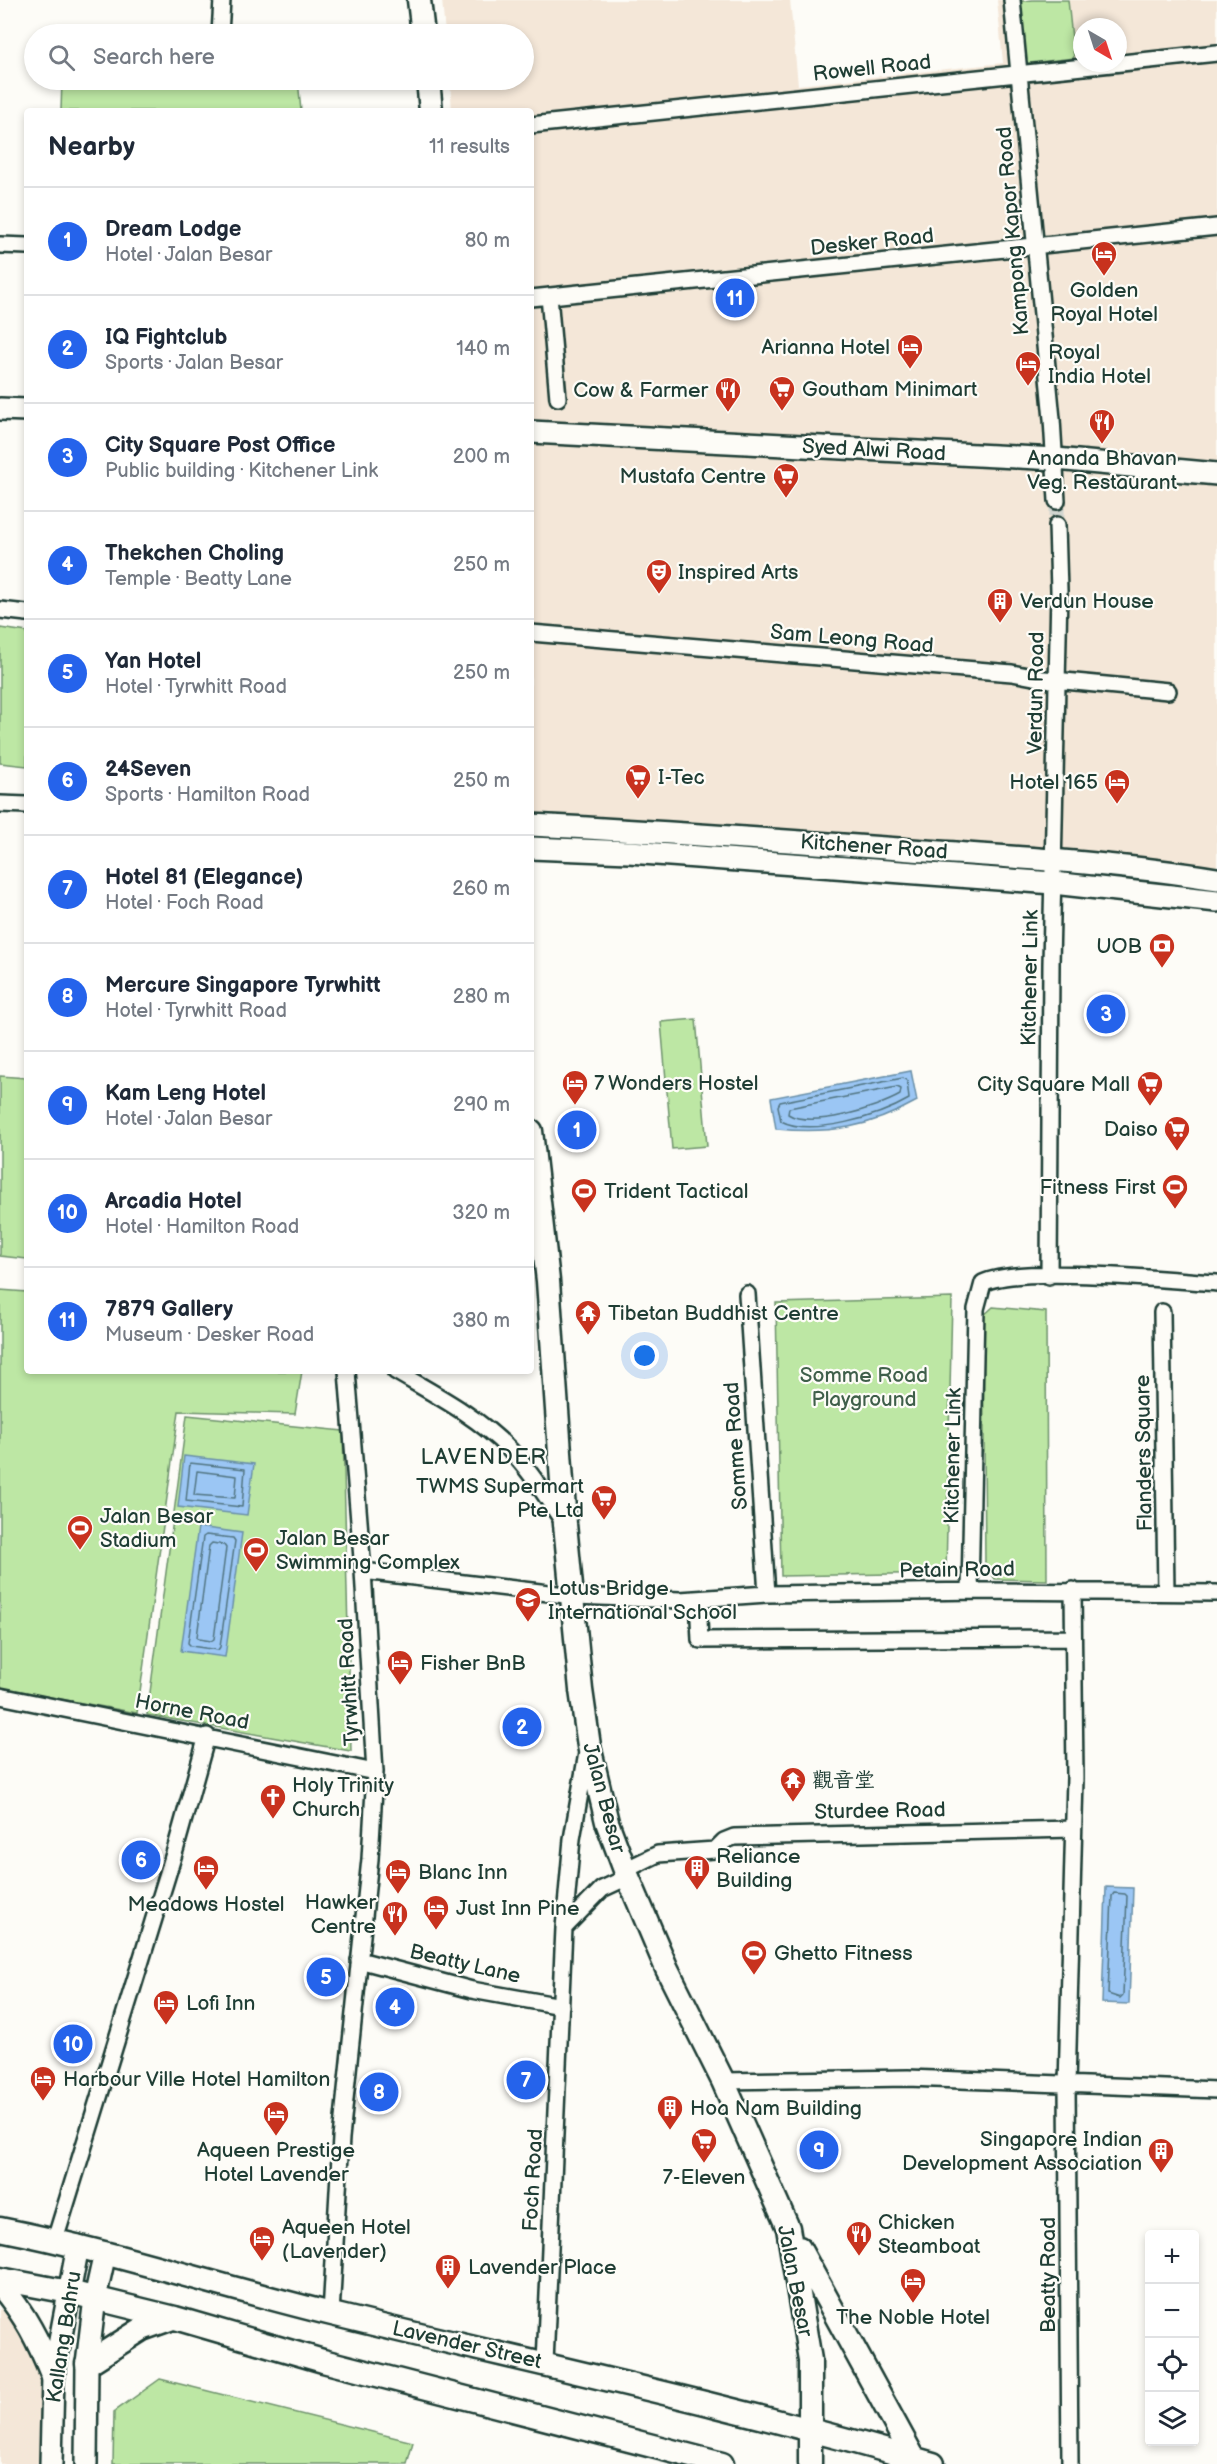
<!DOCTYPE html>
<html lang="en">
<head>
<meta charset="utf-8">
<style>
	body { margin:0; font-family:"Balsamiq Sans","LXGW WenKai TC",sans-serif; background:#f6f6f7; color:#1f2937 }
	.controls { position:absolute; right:18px; bottom:18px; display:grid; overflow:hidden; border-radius:6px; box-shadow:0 3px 9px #0003 }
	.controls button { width:54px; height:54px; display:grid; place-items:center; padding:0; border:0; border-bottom:2px solid #e0e1e3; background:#fff; color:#1f2937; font:30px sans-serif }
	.compass { position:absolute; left:1073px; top:18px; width:54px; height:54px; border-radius:50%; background:#fff; box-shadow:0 3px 9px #0003; rotate:141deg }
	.you { position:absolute; left:645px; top:1356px; width:21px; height:21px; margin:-15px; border:4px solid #fff; border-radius:50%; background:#1a73e8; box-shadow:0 0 0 9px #1a73e833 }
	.badge { display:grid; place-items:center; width:39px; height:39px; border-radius:50%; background:#2563eb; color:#fff; font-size:20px; font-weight:700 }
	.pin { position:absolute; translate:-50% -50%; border:3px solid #fff; box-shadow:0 2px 6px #0006 }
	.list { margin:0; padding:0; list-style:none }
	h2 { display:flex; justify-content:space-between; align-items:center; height:78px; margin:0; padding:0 24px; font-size:26px }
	h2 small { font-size:20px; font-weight:400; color:#747a83 }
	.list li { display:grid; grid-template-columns:39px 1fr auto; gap:18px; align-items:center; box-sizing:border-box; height:108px; padding:0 24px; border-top:2px solid #e0e1e3 }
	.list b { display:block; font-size:22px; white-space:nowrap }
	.list p { margin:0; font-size:20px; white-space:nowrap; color:#747a83 }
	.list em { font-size:20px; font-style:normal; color:#747a83 }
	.icon { flex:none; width:33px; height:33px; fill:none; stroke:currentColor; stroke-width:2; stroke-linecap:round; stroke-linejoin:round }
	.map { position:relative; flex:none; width:1217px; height:2464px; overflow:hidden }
	.search { position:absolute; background:#fff; box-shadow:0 3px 9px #0003; left:24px; top:24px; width:510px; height:66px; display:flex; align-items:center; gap:15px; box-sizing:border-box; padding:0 21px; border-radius:33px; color:#747a83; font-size:22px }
	.panel { position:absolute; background:#fff; box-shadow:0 3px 9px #0003; left:24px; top:108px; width:510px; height:1266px; border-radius:6px }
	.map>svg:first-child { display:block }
	.built { fill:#f4e7d8; fill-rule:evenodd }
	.green { fill:#bde7a4; stroke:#6e926c; stroke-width:1.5 }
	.water { fill:#9bc6f4; stroke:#698fa7; stroke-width:1.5 }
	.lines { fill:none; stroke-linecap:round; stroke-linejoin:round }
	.shore { stroke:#517481; stroke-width:1.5 }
	.street-tunnel { stroke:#d1d6d0; stroke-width:15; stroke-dasharray:15 8; stroke-linecap:butt }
	.street-casing { stroke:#1f3d34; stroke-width:20 }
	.secondary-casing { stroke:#1f3d34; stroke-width:26 }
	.primary-casing { stroke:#1f3d34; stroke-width:27 }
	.street { stroke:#fdfcf7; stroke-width:15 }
	.secondary { stroke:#fdfcf7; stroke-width:21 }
	.primary { stroke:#fdfcf7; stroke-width:22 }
	.labels { text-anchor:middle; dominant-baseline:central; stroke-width:4.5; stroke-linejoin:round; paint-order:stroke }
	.street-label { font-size:21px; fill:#1f3d34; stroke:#fdfcf7 }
	.poi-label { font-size:21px; fill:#1f3d34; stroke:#fdfcf7; text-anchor:start }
	.park-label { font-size:21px; fill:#3f5f4a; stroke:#fdfcf7 }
	.neighbourhood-label { font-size:22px; letter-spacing:1.5px; fill:#1f3d34; stroke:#fdfcf7 }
</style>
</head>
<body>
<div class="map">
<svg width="1217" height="2464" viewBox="0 0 1217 2464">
	<rect width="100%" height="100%" fill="#fdfcf7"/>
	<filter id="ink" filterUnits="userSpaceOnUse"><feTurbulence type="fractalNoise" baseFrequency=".0167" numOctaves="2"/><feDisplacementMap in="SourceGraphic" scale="12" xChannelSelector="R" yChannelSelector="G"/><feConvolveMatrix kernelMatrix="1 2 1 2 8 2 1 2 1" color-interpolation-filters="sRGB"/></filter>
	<g filter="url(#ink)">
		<path class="built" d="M442,0H790L798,85L1003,63L997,0H1217V898L1059,874L531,813V111H452L450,80H524V34H445ZM1082,27H1118V63H1082Z
			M0,2308L29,2340L41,2382L40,2464H0Z"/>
		<path class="green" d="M1033,0H1068L1074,58L1021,64L1014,2Z
			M62,80H298L301,111H61Z
			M0,628L27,632V766L0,763Z
			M696,1019L707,1146L672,1149L661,1022Z
			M0,1076L27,1078V1259L0,1256Z
			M0,1290L27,1292V1371H302L295,1414L179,1411L137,1713L0,1688Z
			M952,1298L946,1573L781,1576L776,1303Z
			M993,1307L1046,1312L1047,1580L995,1579L985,1565L983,1316Z
			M187,1415L343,1431L351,1751L147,1715Z
			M160,2379L413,2442L407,2464H113L114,2412Z"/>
		<path class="water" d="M911,1071L917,1101C869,1128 830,1134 776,1129L771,1098Z
			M184,1456L254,1464L247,1515L178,1507Z
			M198,1527L242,1533L225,1657L181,1651Z
			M1106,1887L1133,1888L1129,2004L1102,2003Z"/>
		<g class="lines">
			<path class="shore" d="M903,1078L907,1081L909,1099C880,1116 812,1137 781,1121L778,1106L780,1102Z
				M897,1087L901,1089L900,1095C877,1108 811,1129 788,1114L789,1108Z
				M190,1463L245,1469L242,1507L186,1501Z
				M197,1471L237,1476L235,1498L194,1495Z
				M206,1535L233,1538L235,1541L220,1647L218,1650L191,1646L188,1643L203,1537Z
				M212,1543L224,1545L226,1548L214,1639L211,1641L199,1639L197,1637L209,1546Z
				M1114,1893L1125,1894L1127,1896L1123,1995L1120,1998L1108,1994L1112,1896Z"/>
			<path class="street-tunnel" d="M1057,501V525"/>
			<g class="street-casing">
				<path id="street" d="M1012,0L1052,419L1057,501
					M220,34L222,0
					M531,125L1217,53
					M0,245L27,246
					M549,296L558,398
					M531,298L1217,227
					M0,610L27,613
					M531,633L1012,673L1044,679L1168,691
					M0,804L27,805
					M1049,1276L1051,964L1059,591L1057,525
					M747,1294L767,1594
					M1162,1312L1166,1592
					M395,1371C434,1394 477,1416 509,1449C530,1470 547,1498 564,1523
					M363,1571L574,1596L680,1600L767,1594L983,1591L1217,1593
					M970,1591L976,1309L983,1283C1018,1265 1170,1280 1217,1283
					M698,1599L700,1640L1072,1638
					M0,1696L375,1772
					M625,1870L658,1854L715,1850L724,1841L734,1837L1073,1829
					M564,1928L602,1889L628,1877
					M359,1960L472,1990L561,2006
					M723,2081L908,2078L1217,2090
					M55,2240L176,1847L207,1736
					M331,2314L341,2138L370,1859L375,1772L363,1571L347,1371
					M545,2363L564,1928L572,1839L587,1753
					M1070,2464L1067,2086L1075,1778L1073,1590"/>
			</g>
			<g class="secondary-casing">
				<path id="secondary" d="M0,409L27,410
					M531,432L1056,459L1217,474
					M531,825C654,831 777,840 899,849C1005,857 1112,862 1217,879
					M531,848L629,852L1053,883L1217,901
					M51,2464L53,2377L78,2246
					M86,2464L87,2364L95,2298L105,2253"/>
			</g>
			<g class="primary-casing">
				<path id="primary" d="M419,0L423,34
					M428,80L431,111
					M531,1131L548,1281L565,1524L581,1690L589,1746L607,1822L625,1870L667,1969L723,2081L788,2228L810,2360V2464
					M0,2229C112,2251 221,2287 332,2314C533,2363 735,2406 933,2464
					M799,2248L917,2464
					M0,2279L69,2292L175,2318L323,2361L722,2464
					M0,2285C25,2314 39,2342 53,2377
					M87,2364L142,2329L173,2318"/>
			</g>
			<use href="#street" class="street"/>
			<use href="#secondary" class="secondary"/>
			<use href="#primary" class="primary"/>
		</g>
	</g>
	<defs>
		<g id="hotel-pin" transform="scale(1.35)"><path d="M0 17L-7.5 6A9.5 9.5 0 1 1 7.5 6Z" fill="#c8321e" stroke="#fdfcf7"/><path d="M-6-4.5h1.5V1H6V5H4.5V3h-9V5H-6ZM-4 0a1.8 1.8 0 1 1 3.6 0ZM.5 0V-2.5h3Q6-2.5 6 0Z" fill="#fff"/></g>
		<g id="supermarket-pin" transform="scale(1.35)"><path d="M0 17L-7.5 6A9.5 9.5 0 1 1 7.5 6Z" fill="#c8321e" stroke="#fdfcf7"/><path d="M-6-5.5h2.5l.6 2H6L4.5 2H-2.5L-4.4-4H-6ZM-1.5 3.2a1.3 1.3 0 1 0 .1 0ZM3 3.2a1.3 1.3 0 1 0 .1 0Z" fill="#fff"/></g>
		<g id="restaurant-pin" transform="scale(1.35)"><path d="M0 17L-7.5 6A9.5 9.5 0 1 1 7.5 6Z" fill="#c8321e" stroke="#fdfcf7"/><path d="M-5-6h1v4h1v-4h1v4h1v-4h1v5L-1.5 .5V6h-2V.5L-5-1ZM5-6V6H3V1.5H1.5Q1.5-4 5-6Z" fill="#fff"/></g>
		<g id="theatre-pin" transform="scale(1.35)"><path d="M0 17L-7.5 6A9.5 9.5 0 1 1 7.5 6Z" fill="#c8321e" stroke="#fdfcf7"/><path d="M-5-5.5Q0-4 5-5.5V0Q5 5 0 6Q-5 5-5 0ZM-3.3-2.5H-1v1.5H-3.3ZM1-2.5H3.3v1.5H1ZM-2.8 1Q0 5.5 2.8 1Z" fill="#fff"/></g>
		<g id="building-pin" transform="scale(1.35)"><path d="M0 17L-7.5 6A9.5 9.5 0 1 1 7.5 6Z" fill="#c8321e" stroke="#fdfcf7"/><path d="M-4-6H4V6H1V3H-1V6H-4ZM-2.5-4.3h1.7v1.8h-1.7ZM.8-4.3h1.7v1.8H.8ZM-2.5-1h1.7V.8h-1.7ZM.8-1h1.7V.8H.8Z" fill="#fff"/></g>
		<g id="bank-pin" transform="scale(1.35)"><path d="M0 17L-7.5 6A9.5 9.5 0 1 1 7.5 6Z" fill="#c8321e" stroke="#fdfcf7"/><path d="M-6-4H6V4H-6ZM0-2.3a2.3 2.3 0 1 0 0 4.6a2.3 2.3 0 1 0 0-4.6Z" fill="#fff"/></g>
		<g id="stadium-pin" transform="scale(1.35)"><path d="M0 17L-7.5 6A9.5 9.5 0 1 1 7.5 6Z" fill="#c8321e" stroke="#fdfcf7"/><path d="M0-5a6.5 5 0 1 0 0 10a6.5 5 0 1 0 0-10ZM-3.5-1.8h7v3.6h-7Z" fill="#fff"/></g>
		<g id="temple-pin" transform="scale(1.35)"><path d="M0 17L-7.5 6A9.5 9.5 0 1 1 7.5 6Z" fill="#c8321e" stroke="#fdfcf7"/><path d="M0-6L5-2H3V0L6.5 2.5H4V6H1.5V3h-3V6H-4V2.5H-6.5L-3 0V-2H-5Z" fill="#fff"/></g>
		<g id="school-pin" transform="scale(1.35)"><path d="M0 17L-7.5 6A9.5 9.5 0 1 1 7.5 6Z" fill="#c8321e" stroke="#fdfcf7"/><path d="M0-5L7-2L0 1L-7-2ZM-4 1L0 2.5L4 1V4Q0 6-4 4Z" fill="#fff"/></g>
		<g id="church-pin" transform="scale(1.35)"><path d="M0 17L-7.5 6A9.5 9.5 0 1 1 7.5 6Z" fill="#c8321e" stroke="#fdfcf7"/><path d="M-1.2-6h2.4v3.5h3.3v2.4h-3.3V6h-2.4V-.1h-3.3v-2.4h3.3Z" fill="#fff"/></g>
	</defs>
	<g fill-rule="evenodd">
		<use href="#hotel-pin" x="1104" y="254"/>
		<use href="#hotel-pin" x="910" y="347"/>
		<use href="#hotel-pin" x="1028" y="364"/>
		<use href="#supermarket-pin" x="782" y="389"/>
		<use href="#restaurant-pin" x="728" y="390"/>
		<use href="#restaurant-pin" x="1102" y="422"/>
		<use href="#supermarket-pin" x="786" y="476"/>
		<use href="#theatre-pin" x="659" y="572"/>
		<use href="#building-pin" x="1000" y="601"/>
		<use href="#supermarket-pin" x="638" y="777"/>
		<use href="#hotel-pin" x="1117" y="782"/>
		<use href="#bank-pin" x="1162" y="946"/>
		<use href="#hotel-pin" x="575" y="1083"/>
		<use href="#supermarket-pin" x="1150" y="1084"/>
		<use href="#supermarket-pin" x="1177" y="1129"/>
		<use href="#stadium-pin" x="1175" y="1187"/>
		<use href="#stadium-pin" x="584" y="1191"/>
		<use href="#temple-pin" x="588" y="1313"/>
		<use href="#supermarket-pin" x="604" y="1498"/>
		<use href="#stadium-pin" x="80" y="1528"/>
		<use href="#stadium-pin" x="256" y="1550"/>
		<use href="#school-pin" x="528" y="1600"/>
		<use href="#hotel-pin" x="400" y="1663"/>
		<use href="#temple-pin" x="793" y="1780"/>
		<use href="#church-pin" x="273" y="1797"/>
		<use href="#hotel-pin" x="206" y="1868"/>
		<use href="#building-pin" x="697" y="1868"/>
		<use href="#hotel-pin" x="398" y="1872"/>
		<use href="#hotel-pin" x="436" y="1908"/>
		<use href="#restaurant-pin" x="395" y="1914"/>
		<use href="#stadium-pin" x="754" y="1953"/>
		<use href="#hotel-pin" x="166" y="2003"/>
		<use href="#hotel-pin" x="43" y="2079"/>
		<use href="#building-pin" x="670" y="2108"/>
		<use href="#hotel-pin" x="276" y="2114"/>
		<use href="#supermarket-pin" x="704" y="2141"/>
		<use href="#building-pin" x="1161" y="2151"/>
		<use href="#restaurant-pin" x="859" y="2234"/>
		<use href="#hotel-pin" x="262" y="2239"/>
		<use href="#building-pin" x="448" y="2267"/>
		<use href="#hotel-pin" x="913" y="2281"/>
	</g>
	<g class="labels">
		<g class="street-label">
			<text transform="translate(872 68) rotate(-6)">Rowell Road</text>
			<text transform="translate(1013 231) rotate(-95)">Kampong Kapor Road</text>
			<text transform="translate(872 242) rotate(-6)">Desker Road</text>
			<text transform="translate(874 450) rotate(3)">Syed Alwi Road</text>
			<text transform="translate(852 639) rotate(5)">Sam Leong Road</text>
			<text transform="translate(1036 693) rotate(-89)">Verdun Road</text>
			<text transform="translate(874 847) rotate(4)">Kitchener Road</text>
			<text transform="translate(1030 978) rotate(-89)">Kitchener Link</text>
			<text transform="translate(736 1446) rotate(-94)">Somme Road</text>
			<text transform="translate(1144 1453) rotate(-91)">Flanders Square</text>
			<text transform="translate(953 1456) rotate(-89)">Kitchener Link</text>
			<text transform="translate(957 1570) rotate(-1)">Petain Road</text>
			<text transform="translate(349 1682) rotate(-93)">Tyrwhitt Road</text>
			<text transform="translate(192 1712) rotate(11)">Horne Road</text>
			<text transform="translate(604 1798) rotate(75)">Jalan Besar</text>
			<text transform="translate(880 1811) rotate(-1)">Sturdee Road</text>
			<text transform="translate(465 1964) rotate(13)">Beatty Lane</text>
			<text transform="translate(533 2180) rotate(-87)">Foch Road</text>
			<text transform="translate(1048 2275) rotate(-90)">Beatty Road</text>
			<text transform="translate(795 2281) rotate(79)">Jalan Besar</text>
			<text transform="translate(64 2337) rotate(-81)">Kallang Bahru</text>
			<text transform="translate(467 2345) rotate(13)">Lavender Street</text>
		</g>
		<g class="poi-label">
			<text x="1104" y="290" text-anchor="middle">Golden<tspan x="1104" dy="24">Royal Hotel</tspan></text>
			<text x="890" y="347" text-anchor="end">Arianna Hotel</text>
			<text x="1048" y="352">Royal<tspan x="1048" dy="24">India Hotel</tspan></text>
			<text x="802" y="389">Goutham Minimart</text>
			<text x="708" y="390" text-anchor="end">Cow &amp; Farmer</text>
			<text x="1102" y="458" text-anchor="middle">Ananda Bhavan<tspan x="1102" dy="24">Veg. Restaurant</tspan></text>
			<text x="766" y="476" text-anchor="end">Mustafa Centre</text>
			<text x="678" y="572">Inspired Arts</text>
			<text x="1020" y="601">Verdun House</text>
			<text x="658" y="777">I-Tec</text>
			<text x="1098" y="782" text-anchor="end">Hotel 165</text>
			<text x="1142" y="946" text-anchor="end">UOB</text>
			<text x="594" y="1083">7 Wonders Hostel</text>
			<text x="1130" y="1084" text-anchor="end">City Square Mall</text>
			<text x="1158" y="1129" text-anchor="end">Daiso</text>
			<text x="1156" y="1187" text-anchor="end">Fitness First</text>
			<text x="604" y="1191">Trident Tactical</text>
			<text x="608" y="1313">Tibetan Buddhist Centre</text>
			<text x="584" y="1486" text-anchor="end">TWMS Supermart<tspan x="584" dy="24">Pte Ltd</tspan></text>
			<text x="100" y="1516">Jalan Besar<tspan x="100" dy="24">Stadium</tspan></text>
			<text x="276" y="1538">Jalan Besar<tspan x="276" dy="24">Swimming Complex</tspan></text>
			<text x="548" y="1588">Lotus Bridge<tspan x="548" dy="24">International School</tspan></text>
			<text x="420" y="1663">Fisher BnB</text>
			<text x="812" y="1780">觀音堂</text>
			<text x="292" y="1785">Holy Trinity<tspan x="292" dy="24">Church</tspan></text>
			<text x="716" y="1856">Reliance<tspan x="716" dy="24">Building</tspan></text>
			<text x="418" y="1872">Blanc Inn</text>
			<text x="376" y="1902" text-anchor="end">Hawker<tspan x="376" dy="24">Centre</tspan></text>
			<text x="206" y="1904" text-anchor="middle">Meadows Hostel</text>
			<text x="456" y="1908">Just Inn Pine</text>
			<text x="774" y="1953">Ghetto Fitness</text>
			<text x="186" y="2003">Lofi Inn</text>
			<text x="63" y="2079">Harbour Ville Hotel Hamilton</text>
			<text x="690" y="2108">Hoa Nam Building</text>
			<text x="1142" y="2139" text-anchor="end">Singapore Indian<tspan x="1142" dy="24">Development Association</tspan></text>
			<text x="276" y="2150" text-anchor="middle">Aqueen Prestige<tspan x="276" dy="24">Hotel Lavender</tspan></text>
			<text x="704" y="2177" text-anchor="middle">7-Eleven</text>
			<text x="878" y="2222">Chicken<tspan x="878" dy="24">Steamboat</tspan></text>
			<text x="282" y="2227">Aqueen Hotel<tspan x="282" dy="24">(Lavender)</tspan></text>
			<text x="468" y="2267">Lavender Place</text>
			<text x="913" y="2317" text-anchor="middle">The Noble Hotel</text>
		</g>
		<g class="park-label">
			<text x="864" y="1375">Somme Road<tspan x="864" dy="24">Playground</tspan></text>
		</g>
		<g class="neighbourhood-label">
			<text x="484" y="1457">LAVENDER</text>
		</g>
	</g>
</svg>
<div class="controls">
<button>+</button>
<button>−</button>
<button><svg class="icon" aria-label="locate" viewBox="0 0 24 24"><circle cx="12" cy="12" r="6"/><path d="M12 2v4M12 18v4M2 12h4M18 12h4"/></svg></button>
<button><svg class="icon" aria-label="layers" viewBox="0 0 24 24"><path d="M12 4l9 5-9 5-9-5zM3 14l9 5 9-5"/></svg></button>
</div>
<svg class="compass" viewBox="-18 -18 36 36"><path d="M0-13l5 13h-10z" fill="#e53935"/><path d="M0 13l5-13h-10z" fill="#747a83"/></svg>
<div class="you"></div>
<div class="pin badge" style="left:577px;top:1130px">1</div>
<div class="pin badge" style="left:522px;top:1727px">2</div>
<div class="pin badge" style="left:1106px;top:1014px">3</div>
<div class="pin badge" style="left:395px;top:2007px">4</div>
<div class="pin badge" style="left:326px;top:1977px">5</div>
<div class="pin badge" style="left:141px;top:1860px">6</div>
<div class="pin badge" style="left:526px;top:2080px">7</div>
<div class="pin badge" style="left:379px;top:2092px">8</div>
<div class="pin badge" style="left:819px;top:2150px">9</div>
<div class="pin badge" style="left:73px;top:2044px">10</div>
<div class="pin badge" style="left:735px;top:298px">11</div>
<div class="search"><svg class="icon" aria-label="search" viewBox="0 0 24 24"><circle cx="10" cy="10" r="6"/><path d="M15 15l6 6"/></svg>Search here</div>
<section class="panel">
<h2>Nearby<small>11 results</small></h2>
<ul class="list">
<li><span class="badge">1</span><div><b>Dream Lodge</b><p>Hotel · Jalan Besar</p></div><em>80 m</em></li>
<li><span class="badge">2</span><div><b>IQ Fightclub</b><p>Sports · Jalan Besar</p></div><em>140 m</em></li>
<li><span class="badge">3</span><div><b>City Square Post Office</b><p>Public building · Kitchener Link</p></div><em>200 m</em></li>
<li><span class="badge">4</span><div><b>Thekchen Choling</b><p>Temple · Beatty Lane</p></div><em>250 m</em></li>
<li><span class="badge">5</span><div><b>Yan Hotel</b><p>Hotel · Tyrwhitt Road</p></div><em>250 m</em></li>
<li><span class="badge">6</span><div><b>24Seven</b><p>Sports · Hamilton Road</p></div><em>250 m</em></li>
<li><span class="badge">7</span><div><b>Hotel 81 (Elegance)</b><p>Hotel · Foch Road</p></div><em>260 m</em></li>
<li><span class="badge">8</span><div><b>Mercure Singapore Tyrwhitt</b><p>Hotel · Tyrwhitt Road</p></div><em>280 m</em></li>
<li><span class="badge">9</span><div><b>Kam Leng Hotel</b><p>Hotel · Jalan Besar</p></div><em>290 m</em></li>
<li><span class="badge">10</span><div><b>Arcadia Hotel</b><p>Hotel · Hamilton Road</p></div><em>320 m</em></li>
<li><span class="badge">11</span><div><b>7879 Gallery</b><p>Museum · Desker Road</p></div><em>380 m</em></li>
</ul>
</section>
</div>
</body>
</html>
